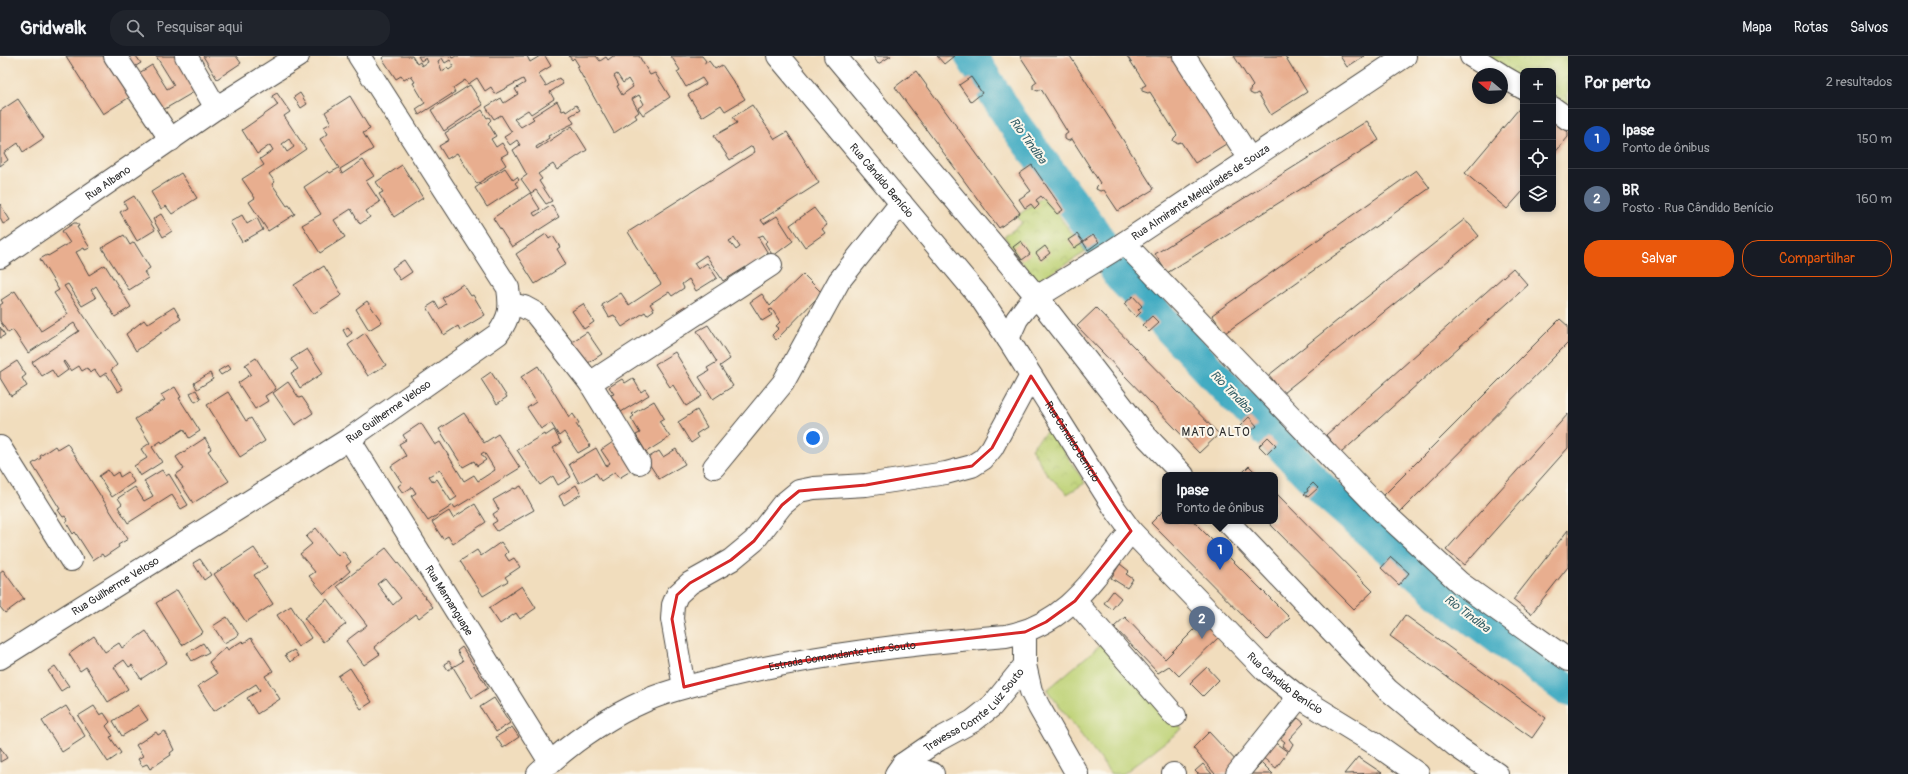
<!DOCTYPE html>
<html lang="pt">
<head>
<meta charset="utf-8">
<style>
	body { margin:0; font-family:Pangolin,sans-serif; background:#20242c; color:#f1f3f6 }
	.controls { position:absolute; right:12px; top:12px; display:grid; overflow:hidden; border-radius:8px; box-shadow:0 2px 6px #0003 }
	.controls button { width:36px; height:36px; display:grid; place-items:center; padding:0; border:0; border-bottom:1px solid #363941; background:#171b24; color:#f1f3f6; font:20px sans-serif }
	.compass { position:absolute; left:1472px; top:12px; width:36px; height:36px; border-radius:50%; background:#171b24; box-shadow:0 2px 6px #0003; rotate:289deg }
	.you { position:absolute; left:813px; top:382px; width:14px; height:14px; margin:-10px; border:3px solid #fff; border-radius:50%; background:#1a73e8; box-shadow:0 0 0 6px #1a73e833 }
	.badge { display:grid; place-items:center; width:26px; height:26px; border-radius:50%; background:#ea580c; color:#fff; font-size:13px; font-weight:700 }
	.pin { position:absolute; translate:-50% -33px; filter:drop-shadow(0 1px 2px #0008) }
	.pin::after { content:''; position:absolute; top:21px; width:14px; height:12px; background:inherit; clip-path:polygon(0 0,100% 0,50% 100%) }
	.popup { position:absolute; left:1162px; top:416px; width:116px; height:52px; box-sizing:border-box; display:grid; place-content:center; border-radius:8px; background:#171b24; filter:drop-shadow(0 1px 3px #0005); font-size:13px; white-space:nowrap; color:#9ea1a6 }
	.popup b { font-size:15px; color:#f1f3f6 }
	.popup::after { content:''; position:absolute; left:50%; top:100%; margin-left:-8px; border:8px solid transparent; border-top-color:#171b24 }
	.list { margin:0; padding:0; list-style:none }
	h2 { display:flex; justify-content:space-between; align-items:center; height:52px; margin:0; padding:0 16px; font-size:17px }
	h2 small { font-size:13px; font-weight:400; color:#9ea1a6 }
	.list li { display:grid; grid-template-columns:26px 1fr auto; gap:12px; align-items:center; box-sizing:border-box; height:60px; padding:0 16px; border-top:1px solid #363941 }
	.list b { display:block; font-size:15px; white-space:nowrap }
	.list p { margin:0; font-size:13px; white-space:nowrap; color:#9ea1a6 }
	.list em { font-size:13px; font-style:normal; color:#9ea1a6 }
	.actions { display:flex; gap:8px; padding:12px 16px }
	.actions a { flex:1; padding:9px 0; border:1px solid #ea580c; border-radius:16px; text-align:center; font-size:14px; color:#ea580c }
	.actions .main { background:#ea580c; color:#fff }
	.icon { flex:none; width:22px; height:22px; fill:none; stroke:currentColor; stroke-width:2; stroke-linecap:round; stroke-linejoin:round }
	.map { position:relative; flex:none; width:1568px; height:718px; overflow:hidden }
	header { display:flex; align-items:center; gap:24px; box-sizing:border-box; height:56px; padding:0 20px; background:#171b24; border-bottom:1px solid #363941 }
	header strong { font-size:19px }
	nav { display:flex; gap:22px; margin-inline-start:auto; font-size:14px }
	.search { width:280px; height:36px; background:#20242c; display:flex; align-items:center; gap:10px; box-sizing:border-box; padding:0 14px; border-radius:16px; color:#9ea1a6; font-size:15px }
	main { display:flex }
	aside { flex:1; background:#171b24 }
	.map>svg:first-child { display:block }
	.park { fill:url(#park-crowns); stroke:#747e50 }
	.pitch { fill:#bed276; stroke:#747e50 }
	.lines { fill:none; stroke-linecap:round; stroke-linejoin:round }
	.river { stroke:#42acc2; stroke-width:33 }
	.building { fill:#e8ae8f; fill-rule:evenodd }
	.minor-casing { stroke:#494641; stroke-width:24 }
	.major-casing { stroke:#494641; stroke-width:24 }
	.minor { stroke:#fff; stroke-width:22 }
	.major { stroke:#fff; stroke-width:22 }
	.marked { fill:none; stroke:#d62828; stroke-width:3; stroke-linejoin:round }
	.labels { text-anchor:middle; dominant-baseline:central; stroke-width:4; stroke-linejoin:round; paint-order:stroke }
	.street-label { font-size:11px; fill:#2b2b2b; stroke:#fbf7ec }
	.water-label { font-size:12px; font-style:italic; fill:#345f67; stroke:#fbf7ec }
	.neighbourhood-label { font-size:12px; letter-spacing:1px; fill:#2b2b2b; stroke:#fbf7ec }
</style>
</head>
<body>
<header>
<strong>Gridwalk</strong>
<div class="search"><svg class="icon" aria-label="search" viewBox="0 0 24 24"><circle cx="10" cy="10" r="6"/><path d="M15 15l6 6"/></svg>Pesquisar aqui</div>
<nav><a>Mapa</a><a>Rotas</a><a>Salvos</a></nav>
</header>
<main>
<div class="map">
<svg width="1568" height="718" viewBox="0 0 1568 718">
	<defs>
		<pattern id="park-crowns" width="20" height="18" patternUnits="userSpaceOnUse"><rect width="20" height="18" fill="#bed276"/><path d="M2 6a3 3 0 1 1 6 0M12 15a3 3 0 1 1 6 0" fill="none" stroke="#a3b466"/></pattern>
	</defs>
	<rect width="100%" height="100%" fill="#fbf7ec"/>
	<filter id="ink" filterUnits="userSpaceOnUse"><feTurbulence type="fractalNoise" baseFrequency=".025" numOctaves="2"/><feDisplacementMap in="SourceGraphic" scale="8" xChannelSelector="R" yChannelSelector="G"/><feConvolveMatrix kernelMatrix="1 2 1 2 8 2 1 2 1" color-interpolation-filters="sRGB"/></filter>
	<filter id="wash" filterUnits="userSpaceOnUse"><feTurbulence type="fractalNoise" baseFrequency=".012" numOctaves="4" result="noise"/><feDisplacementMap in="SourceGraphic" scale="16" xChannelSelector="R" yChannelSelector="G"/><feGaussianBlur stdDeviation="0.9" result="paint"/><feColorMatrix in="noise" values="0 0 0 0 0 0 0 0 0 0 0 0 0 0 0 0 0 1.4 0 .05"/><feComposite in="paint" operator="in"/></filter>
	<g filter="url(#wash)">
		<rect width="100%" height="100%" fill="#f1ddbd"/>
		<path class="park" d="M1478,0H1568V45L1560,57L1553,52V15H1523V33Z
			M1044,140L1086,196L1036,226L1004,181L1022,167L1017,160Z
			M1049,373L1085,427L1067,438L1047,418L1031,392Z"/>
		<path class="pitch" d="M1105,585L1182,673L1123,718H1111L1047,634Z"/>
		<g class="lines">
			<path class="river" d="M971,0L1012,65L1093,175L1119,219L1328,439L1445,542L1568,634"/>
		</g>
		<g id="blocks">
			<path class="building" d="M66,0H108L133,39L103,58Z
				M122,0H136L141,7L131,13Z
				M156,0H182L199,33L158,57L150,43L155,40L151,33L145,37L139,17L152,9L167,33L174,29Z
				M203,0H236L241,7L217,23Z
				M385,0H412L417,8L420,6L422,10L428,6L426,2L421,5L418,0H451L452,2L456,0H527L530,6L540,0H545L551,10L538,18L546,30L559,22L563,28L550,36L554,43L531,58L528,54L514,63L521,71L534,63L532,61L557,45L562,55L565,54L566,56L576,49L580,54L570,60L574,67L548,80L549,82L536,91L537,93L572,70L587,94L557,114L553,108L538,118L542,123L539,125L552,145L546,148L536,134L531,137L521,123L527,119L513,94L520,89L517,84L510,89L504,81L512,76L509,72L501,59L494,63L486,51L501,42L504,47L518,38L515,33L525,27L523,23L495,38L491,31L485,35L477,22L468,28L465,24L453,32L455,36L419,59L416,53L425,47L413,27L415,26L411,20L404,24L401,20L396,23L382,2ZM442,2L445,7L450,4L454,10L449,14L447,12L442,15L438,5Z
				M569,0H596L600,5L606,1L608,4L613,0H639L650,19L655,17L670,41L643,59L638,52L644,48L639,39L632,43L639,56L635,59L637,62L614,77L577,11L579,10L574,2L572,4ZM617,18L623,27L628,23L633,31L622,39L617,30L619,29L614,20Z
				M671,0H702L706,5L704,8L709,5L715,13L722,9L745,43L725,55L721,49L702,61L688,39L706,28L702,22L686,31L677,16L680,14Z
				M873,0H891L878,8Z
				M937,0H954L944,8Z
				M1020,0H1070L1154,133L1118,155L1104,134L1100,135L1096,133L1097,130L1100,127L1072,83L1068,85L1065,83V79L1068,77L1041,33L1038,35L1033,33V29L1037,26Z
				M1127,0H1177L1231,85L1195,107L1181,86L1177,87L1173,85L1174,82L1177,79L1150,36L1148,37L1142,35V31L1146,29Z
				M1234,0H1285L1307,36L1271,59L1258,37L1254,39L1250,37V33L1253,30Z
				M1340,0H1364L1347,11Z
				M916,15L1020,157L999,172L895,31Z
				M971,21L982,37L971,46L959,29Z
				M470,29L483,49L444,75L431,54Z
				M277,37L290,56L284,60L306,93L269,118L275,126L272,128L287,150L289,149L295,158L268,175L249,146L255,142L242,123L264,109L260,103L273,94L270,89L257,98L242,74L278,49L272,40ZM289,83L294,91L287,96L282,88Z
				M300,37L307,48L301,52L294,41Z
				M350,40L370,73L363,77L373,93L340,113L342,118L363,104L374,120L366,125L380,146L366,155L370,161L360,168L351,153L334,164L345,181L320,197L302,169L321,158L304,131L328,115L330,117L339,112L320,83L328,78L324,71L331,67L325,56Z
				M18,43L44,82L23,96L18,87L4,97L8,104L0,110V55Z
				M1523,48V135L1507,153L1465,117Z
				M752,49L775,83L787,76L819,127L761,164L764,168L777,160L793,185L773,200L765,187L767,185L763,179L758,181L769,199L748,213L746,211L723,225L706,199L694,207L698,213L707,207L717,222L696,235L689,223L682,228L684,232L672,240L669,236L650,248L654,254L647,259L645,256L622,271L614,259L609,261L602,249L621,237L629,249L661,228L628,176L755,96L752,90L730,104L714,80L737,67L733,61ZM734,182L740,191L736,194L729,185Z
				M482,54L487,62L489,61L491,64L488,67L496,80L491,83L496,91L502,87L508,97L501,101L506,109L477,128L457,97L447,103L439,90L449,84L445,77Z
				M1553,63L1568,76V81L1553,99Z
				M1367,65L1379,84L1167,217L1155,198Z
				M402,109L423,142L394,161L379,138L383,136L376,126Z
				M1032,109L1063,154L1057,158L1041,140L1036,144L1039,149L1035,153L1031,148L1025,152L1019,143L1031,135L1019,118Z
				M505,112L513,124L517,121L519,124L515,127L518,131L487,151L475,132Z
				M1416,114L1430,132L1225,277L1212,259Z
				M181,117L197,142L172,158L166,150L161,153L151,136Z
				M530,137L540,153L533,157L535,160L552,149L559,161L512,191L493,162Z
				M134,140L155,174L137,185L120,156L127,152L124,146Z
				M0,148L10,164L3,168L0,162Z
				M814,152L827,169L822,173L825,177L805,191L790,169Z
				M161,158L172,175L163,181L153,163Z
				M242,159L247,168L257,162L263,174L242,186L230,166Z
				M1465,163L1479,180L1283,337L1269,319Z
				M74,167H77L79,170L77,171L90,192L85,194L84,192L76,196L89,219L105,209L131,251L115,261L96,230L91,234L96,242L82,250L68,228L64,230L117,309L111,314L123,333L118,336L106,317L100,321L95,314L90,317L87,312L82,315L79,310L71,315L64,305L63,306L68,314L57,322L52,314L42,320L32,306L79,275L74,267L28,297L13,274L8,277L0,265V249L3,247L1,244L15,235L41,275L68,258L54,237L59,234L40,203L47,199L48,200L70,187L62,175Z
				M546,178L549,183L553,180L560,191L557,193L566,208L535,228L516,198Z
				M1077,178L1083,186L1074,192L1068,184Z
				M124,179L130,189L134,186L150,212L144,216L148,222L129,234L102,192Z
				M1093,179L1099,186L1088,194L1083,186Z
				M1021,185L1030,198L1022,204L1013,191Z
				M1045,190L1050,197L1041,204L1036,197Z
				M404,204L412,216L400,224L392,212Z
				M324,210L342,239L313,258L294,229Z
				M1513,212L1528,229L1341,397L1326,379Z
				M803,218L822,237L776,284L772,279L779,272L776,270L780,266L772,253L769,254L772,259L762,265L750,246L762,238L770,250Z
				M463,228L471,240L473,239L485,259L460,274L458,270L444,279L427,251L435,246L439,253L446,248L442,242Z
				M1133,240L1142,250L1138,254L1141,256L1136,261L1124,248Z
				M367,245L382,266L369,274L356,253Z
				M583,248L594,266L584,273L572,255Z
				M685,250L688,255L680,260L677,255Z
				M174,251L181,263L136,295L126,278L144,264L147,268Z
				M1096,252L1219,378L1199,397L1077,270Z
				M1152,260L1159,267L1149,276L1142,269Z
				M1560,263L1568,270V287L1400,456L1383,440Z
				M708,269L730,303L720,310L733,330L713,343L699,321L709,315L707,312L717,306L697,275Z
				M0,271L5,279L0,282Z
				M348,271L352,277L347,281L343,274Z
				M587,276L602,298L585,309L570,287Z
				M365,277L386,309L368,320L348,289Z
				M307,293L323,317L300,332L291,317L298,313L291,303Z
				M675,296L702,340L686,350L673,329L670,331L655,308Z
				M256,302L276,333L265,340L268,345L255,353L238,327L251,318L245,309Z
				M17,305L26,319L22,322L27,330L11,340L0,322V316Z
				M228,309L231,313L221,319L218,315Z
				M538,310L569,361L573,358L579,367L576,368L590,390L578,397L564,376L559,380L551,367L541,373L527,352L536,346L521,321Z
				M491,316L507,341L497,348L481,323Z
				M210,317L213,323L197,333L194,327Z
				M633,322L641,336L645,333L649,339L621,356L611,339L614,338L609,331L622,323L625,327Z
				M288,326L299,342L302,341L313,357L295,369L273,337Z
				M175,331L181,341L179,342L200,375L189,382L184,373L162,387L161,385L152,391L162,406L140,420L134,410L147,402L141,393L150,387L135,363L165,344L161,339Z
				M196,334L201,343L195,346L190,337Z
				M228,336L246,365L251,362L265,385L240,401L207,349Z
				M654,345L664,362L659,365L670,381L646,396L636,379L640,377L631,362L634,360L632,358Z
				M697,354L707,371L696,378L698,382L691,387L678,366Z
				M464,357L484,387L498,378L520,412L455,452L453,449L428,465L411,440L416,437L412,431L403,437L398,430L402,427L391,410L406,400L399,388L406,384L403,379L421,367L435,389L440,386L464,425L474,419L478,425L495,414L484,396L481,398L486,404L477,410L474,405L463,411L439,373ZM440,414L457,441L451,445L437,423L433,426L429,420Z
				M1568,358V392L1464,509L1446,494Z
				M1249,361L1257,370L1248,378L1240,370Z
				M554,374L561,387L553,392L571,421L558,429L553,420L540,429L517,394L544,378L545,380Z
				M1268,381L1276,389L1267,398L1259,390Z
				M205,382L211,393L208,395L229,425L193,447L175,419L184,413L176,401Z
				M616,384L634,413L619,422L615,416L601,425L596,417L579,427L569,408L596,392L606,410L610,407L601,394Z
				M67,387L128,483L118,489L119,491L104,501L102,498L93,504L75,476L73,478L66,466L68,465L65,460L63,461L58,454L60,453L32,408L41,402L40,400L55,390L57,393Z
				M676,393L685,408L659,423L646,403L659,395L663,401Z
				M1249,410L1258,419H1240Z
				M108,414L112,420L118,416L120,421L128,416L134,426L112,441L99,420Z
				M162,414L166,420L169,418L188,449L181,453L172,439L128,467L118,451L122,448L118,442L135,431L144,445L153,440L144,425Z
				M1313,427L1318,432L1308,441L1304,438L1308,435L1307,433Z
				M576,429L581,438L564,449L559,440Z
				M521,430L534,454L497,475L492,468L497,465L493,458L499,454L493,444L514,432L515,433Z
				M1275,436L1373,535L1354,553L1267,465H1275Z
				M475,448L486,466L453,488L448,480L443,483L432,466L449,455L453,462Z
				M1165,453V465H1193L1290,562L1267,584L1151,467Z
				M316,472L338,500L343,495L351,506L346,510L350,515L324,538L309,520L315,516L300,498L312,488L306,481Z
				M1568,474V511L1531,558L1513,544Z
				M501,486L508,496L505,499L509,505L514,502L520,511L505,521L508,525L483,540L460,505L477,494L481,500Z
				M254,492L267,511L254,519L273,548L246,566L214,518Z
				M386,492L433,551L419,562L416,558L374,591L380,598L364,609L346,585L367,569L337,530ZM385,522L401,542L393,549L377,528Z
				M1391,501L1409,517L1399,529L1381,512Z
				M200,503L211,519L204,524L193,507Z
				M1120,508L1129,515L1126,518L1133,523L1127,532L1111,522Z
				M3,514L24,543L5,557L0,551V516Z
				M522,530L536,552L520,563L516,557L500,568L489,552Z
				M177,534L203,576L182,589L156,547Z
				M1113,535L1121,542L1112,553L1104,547Z
				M327,543L346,568L323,586L304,562Z
				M291,550L311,582L298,591L277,559Z
				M1405,559L1546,662L1532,682L1390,580Z
				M227,561L239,579L224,587L213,570Z
				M1125,561L1165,603L1207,561L1223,577L1179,620L1169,610L1158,617L1114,571Z
				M146,575L167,606L141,623L132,609L129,611L124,604L114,611L128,633L108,646L86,611L80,615L69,598L94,580L105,596L119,587L122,592Z
				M251,582L273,615L265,620L280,643L257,658L247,642L260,634L256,628L214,655L198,630L217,618L209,606L226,591L228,594L242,585L244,587Z
				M203,587L209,596L192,605L187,597Z
				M462,591L488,632L472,642L453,611L463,605L457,595Z
				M294,594L298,600L290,606L285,599Z
				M449,605L453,611L448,614L444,608Z
				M55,610L69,630L61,635L48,615Z
				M1207,611L1219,624L1203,640L1190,627Z
				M350,612L372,646L361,653L338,620Z
				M494,642L510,667L496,676L480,651Z
				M138,649L148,664L122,680L113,665Z
				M66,650L85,680L82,682V683L62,696L42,665Z
				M94,650L100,659L104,657L110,666L106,670L113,680L110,681L121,697L108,706L78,660Z
				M1298,662L1304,667L1289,683L1293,688L1289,695L1282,690L1285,686L1280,682Z
				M512,671L519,681L503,692L496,681Z
				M165,675L174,694L170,697L171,699L150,713L147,708L142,710L138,703L143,700L136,689L156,676L158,679Z
				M1209,676L1239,708L1229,718H1215L1193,692Z
				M1274,686L1288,696L1276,712L1262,701Z
				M0,691L7,702L0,706Z
				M1358,701L1382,717L1344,718Z
				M1262,707L1273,718H1251Z
				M1203,708L1212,718H1198L1195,715Z"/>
		</g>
	</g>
	<g filter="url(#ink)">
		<use href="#blocks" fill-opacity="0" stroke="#494641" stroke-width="1"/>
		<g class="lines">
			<g class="minor-casing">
				<g id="minor">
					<path d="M115,0L171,84"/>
					<path d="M186,0L216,52"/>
					<path d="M1184,0L1250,103"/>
					<path d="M1471,0L1500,18"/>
					<path d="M1502,20L1523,32"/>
					<path d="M1553,52L1568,63"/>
					<path d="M1124,187L1382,455L1460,527L1568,604"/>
					<path id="s1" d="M0,201L216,52L298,0"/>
					<path d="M510,248L524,251L535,257L590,327L639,407"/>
					<path id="s2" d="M1008,283L1017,263L1026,251L1037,241L1112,195L1405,0"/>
					<path d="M590,327L771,209"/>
					<path id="s3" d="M349,383L550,706"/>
					<path d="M0,391L71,504"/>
					<path d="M714,411L783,327L839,225L901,147"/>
					<path d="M1075,545L1175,660"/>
					<path id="s4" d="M0,602L349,383L498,278C510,261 511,252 508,232L359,0"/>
					<path d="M1025,609L1031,635L1039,651L1077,718"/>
					<path d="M684,631L672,563L673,549L677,539L690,527L731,504L754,485L782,449L799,435L814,432L866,429L946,417L972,410L983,403L992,392L1031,320"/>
					<path d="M903,708L933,718"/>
					<path id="s5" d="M538,718C570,687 606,662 647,644C672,633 699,628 725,621C817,598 912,588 1006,580C1068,568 1094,521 1131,475"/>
					<path id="s6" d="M896,718L903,708L938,684L973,665L992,650L1025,609V576"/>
					<path d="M1173,718H1174"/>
					<path d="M1237,718L1299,641"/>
				</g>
			</g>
			<g class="major-casing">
				<g id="major">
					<path id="s7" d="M778,0L982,244L1008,283L1115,453L1131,475L1265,614L1299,641L1374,687L1418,718"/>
					<path d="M835,0L1037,241L1143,377L1183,419"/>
					<path d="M1227,465L1388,634L1456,690L1497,718"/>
				</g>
			</g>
			<use href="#minor" class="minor"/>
			<use href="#major" class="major"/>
		</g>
	</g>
	<path class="marked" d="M1031,320L1131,475L1075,545L1046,566L1025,576L877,593L765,611L684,631L672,563L677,539L690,527L731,504L754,485L782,449L799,435L866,429L972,410L992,392Z"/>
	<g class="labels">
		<g class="street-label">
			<text stroke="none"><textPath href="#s7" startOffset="162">Rua Cândido Benício</textPath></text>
			<text stroke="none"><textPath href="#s1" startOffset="131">Rua Albano</textPath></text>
			<text stroke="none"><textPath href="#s2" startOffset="246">Rua Almirante Melquíades de Souza</textPath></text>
			<text stroke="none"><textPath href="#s4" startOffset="460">Rua Guilherme Veloso</textPath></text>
			<text stroke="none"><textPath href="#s7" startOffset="486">Rua Cândido Benício</textPath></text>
			<text stroke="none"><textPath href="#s4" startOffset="136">Rua Guilherme Veloso</textPath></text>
			<text stroke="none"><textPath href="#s3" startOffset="190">Rua Mamanguape</textPath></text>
			<text stroke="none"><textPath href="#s5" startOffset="333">Estrada Comandante Luiz Souto</textPath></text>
			<text stroke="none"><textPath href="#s7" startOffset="810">Rua Cândido Benício</textPath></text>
			<text stroke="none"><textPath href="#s6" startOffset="102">Travessa Comte Luiz Souto</textPath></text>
		</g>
		<g class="water-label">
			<text transform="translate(1028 85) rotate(54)">Rio Tindiba</text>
			<text transform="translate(1231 336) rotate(46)">Rio Tindiba</text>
			<text transform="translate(1467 558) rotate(37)">Rio Tindiba</text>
		</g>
		<g class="neighbourhood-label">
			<text x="1216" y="376">MATO ALTO</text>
		</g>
	</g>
</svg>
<div class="controls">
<button>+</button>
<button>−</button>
<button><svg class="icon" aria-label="locate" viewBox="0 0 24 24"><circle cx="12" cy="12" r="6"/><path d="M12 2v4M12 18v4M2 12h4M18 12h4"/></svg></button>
<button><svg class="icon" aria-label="layers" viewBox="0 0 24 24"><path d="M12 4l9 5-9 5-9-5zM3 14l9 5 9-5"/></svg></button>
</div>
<svg class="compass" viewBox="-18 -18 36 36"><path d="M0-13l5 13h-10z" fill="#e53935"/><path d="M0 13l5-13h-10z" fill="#9ea1a6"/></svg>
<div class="you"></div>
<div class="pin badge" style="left:1220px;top:514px;background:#1a4fb4">1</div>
<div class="popup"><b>Ipase</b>Ponto de ônibus</div>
<div class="pin badge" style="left:1202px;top:583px;background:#5c6f8a">2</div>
</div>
<aside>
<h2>Por perto<small>2 resultados</small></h2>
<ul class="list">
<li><span class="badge" style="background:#1a4fb4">1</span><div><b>Ipase</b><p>Ponto de ônibus</p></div><em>150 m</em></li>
<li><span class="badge" style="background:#5c6f8a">2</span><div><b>BR</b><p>Posto · Rua Cândido Benício</p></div><em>160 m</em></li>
</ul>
<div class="actions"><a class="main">Salvar</a><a>Compartilhar</a></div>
</aside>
</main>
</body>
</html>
